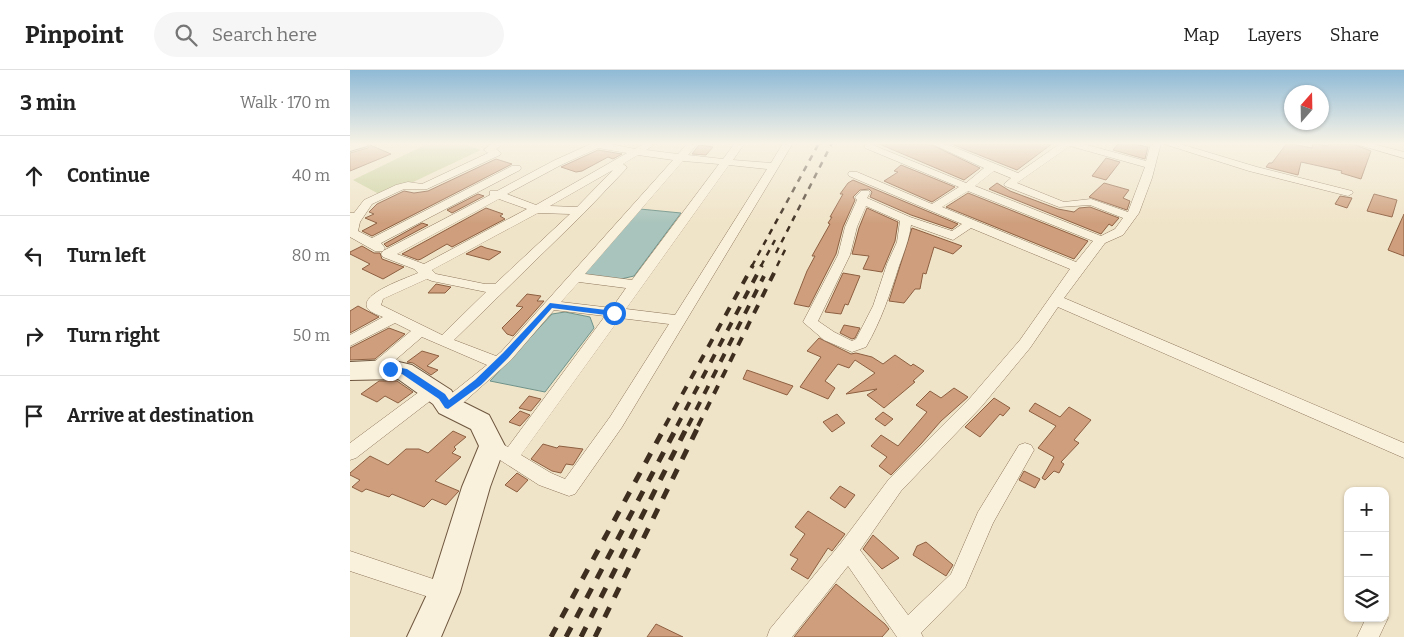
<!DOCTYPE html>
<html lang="en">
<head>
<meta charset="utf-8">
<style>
	body { margin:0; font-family:Bitter,serif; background:#f6f6f6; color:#222 }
	.controls { position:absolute; right:15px; bottom:15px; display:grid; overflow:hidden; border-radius:10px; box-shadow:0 1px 4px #0004 }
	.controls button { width:45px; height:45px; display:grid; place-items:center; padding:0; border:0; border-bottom:1px solid #e0e0e0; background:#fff; color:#222; font:25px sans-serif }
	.compass { position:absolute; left:934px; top:15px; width:45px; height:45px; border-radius:50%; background:#fff; box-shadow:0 1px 4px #0004; rotate:20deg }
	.stop { position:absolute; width:15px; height:15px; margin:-11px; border:4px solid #1a73e8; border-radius:50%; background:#fff }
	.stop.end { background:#1a73e8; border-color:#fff; box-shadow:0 1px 5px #0008 }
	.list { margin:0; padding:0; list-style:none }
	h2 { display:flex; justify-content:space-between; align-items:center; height:65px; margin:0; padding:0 20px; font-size:21px }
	h2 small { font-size:16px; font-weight:400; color:#767676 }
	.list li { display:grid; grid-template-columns:32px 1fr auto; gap:15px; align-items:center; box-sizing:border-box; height:80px; padding:0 20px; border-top:1px solid #e0e0e0 }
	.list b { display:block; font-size:19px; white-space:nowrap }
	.list em { font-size:16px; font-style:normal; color:#767676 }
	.icon { flex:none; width:28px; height:28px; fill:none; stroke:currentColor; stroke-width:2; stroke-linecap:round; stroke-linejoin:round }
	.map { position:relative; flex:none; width:1054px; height:567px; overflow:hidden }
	header { display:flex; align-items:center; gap:30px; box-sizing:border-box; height:70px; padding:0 25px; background:#fff; border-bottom:1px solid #e0e0e0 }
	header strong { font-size:24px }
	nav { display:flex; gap:28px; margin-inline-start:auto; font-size:18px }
	.search { width:350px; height:45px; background:#f6f6f6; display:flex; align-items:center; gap:12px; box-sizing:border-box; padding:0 18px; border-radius:28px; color:#767676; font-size:19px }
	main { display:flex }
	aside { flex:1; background:#fff }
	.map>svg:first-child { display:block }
	.green { fill:#c9cf9b }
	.water { fill:#a9c4bc; stroke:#6f938a }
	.building { fill:#cf9f7d; stroke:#8d5f41 }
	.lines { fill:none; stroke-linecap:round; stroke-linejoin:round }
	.street-casing { stroke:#8d765c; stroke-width:1 }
	.secondary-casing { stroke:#6f573f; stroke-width:2 }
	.street { fill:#faf1dc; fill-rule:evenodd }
	.secondary { fill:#faf1dc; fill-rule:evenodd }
	.rail-far2 { stroke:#3d2e20; stroke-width:2.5; stroke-dasharray:6 6; stroke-linecap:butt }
	.rail-far1 { stroke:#3d2e20; stroke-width:4; stroke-dasharray:9 9; stroke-linecap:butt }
	.rail { stroke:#3d2e20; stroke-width:5; stroke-dasharray:11 11; stroke-linecap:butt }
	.route { fill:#1a73e8 }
</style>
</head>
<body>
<header>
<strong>Pinpoint</strong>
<div class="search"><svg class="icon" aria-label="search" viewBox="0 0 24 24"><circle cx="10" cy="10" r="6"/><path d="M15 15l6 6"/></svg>Search here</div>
<nav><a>Map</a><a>Layers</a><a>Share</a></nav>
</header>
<main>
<aside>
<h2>3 min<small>Walk · 170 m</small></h2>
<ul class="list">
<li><svg class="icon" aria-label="ahead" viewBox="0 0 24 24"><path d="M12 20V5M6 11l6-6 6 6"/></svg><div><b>Continue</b></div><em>40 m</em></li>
<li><svg class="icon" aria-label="left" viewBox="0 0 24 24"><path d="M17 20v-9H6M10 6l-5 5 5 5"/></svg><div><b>Turn left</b></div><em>80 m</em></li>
<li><svg class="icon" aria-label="right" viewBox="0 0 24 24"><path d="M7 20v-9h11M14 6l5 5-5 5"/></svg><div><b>Turn right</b></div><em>50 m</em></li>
<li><svg class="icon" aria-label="arrive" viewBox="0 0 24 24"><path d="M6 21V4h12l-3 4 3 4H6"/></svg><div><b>Arrive at destination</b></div></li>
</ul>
</aside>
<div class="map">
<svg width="1054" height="567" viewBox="0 0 1054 567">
	<rect width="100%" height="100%" fill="#f0e4c8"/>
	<path class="green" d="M79,73H111L131,80L61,113L29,124L3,110Z"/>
	<path class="water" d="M290,139L331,143L284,206L271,209L236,206L234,203Z
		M215,242L240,247L244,258L195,322L140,311L202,244Z"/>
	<path class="building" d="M527,73H578L630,98L614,110Z
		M599,73H703L667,100Z
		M779,73L798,77L795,89L763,80L768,74L778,75Z
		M937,73L962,78L963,73L978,76L979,73H1000L1021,81L1011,109L991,103L992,101L951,92L948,105L916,97L919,93H922Z
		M20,75L41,84L0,101V83L18,78Z
		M349,75L363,77L356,85L342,84Z
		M248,80L272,84L263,89L258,87L232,101L226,102L211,97Z
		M756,88L770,92L756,110L742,106Z
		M146,89L162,94L22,166L12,161L27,153L15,148L24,144L19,142L27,134L54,121L64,123L78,121Z
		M551,95L605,117L582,132L534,111L548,102L544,101Z
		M503,110L608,154L602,159L561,145L520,127L522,122L519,119L510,120L503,127L505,130L493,157L486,184L459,237L444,234L457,201L465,186H462L480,154L478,153L482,147H480L493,124H490L498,113Z
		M647,113L660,121L708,139L724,142L729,138L740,137L769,148L762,156L759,154L751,164L639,119Z
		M754,113L779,120L773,128L780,131L777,140L739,127Z
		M618,123L738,171L724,189L596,137Z
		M128,124L134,126L102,143L97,140Z
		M1024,124L1047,130L1042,147L1017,141Z
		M990,126L1002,128L997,138L985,134Z
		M136,138L153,144L150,146L155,149L102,177L97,174L71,189L68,190L52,184Z
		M517,138L548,152L545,171L532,202L513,199L519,186L502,184L509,158Z
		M1054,144V186L1038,180Z
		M72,153L78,155L37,177L34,174Z
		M562,158L612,176L603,184L584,177L576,204L573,203L570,219H565L554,233L539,231Z
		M12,176L24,183H30L32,189L54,197L33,209L12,199L20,194L0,184V182Z
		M131,176L136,178L151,182L139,190L116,184Z
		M493,203L510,206L498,235L495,234L491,244L475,242Z
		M86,214L101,217L95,223H78Z
		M177,224L191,226L187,231H194L163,266L157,264L152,258L173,237L166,236Z
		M8,236L29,247L0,263V241Z
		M494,255L510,258L505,268L502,269L490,263Z
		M39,258L55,264L25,289L0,290V278Z
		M469,268L501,284L506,283L522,287L533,294L545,285L561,296L563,294L574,301L563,311L565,312L534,338L517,325L527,319L496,324L525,303L505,290L499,298L488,294L475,311L485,318L478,329L450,317L471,287L457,281Z
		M72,281L89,286L77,296L88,300L81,305L63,293L57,292Z
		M397,300L443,316L437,325L393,309Z
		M29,311H47L63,322L48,333L35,326L27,332L11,324Z
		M604,318L618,327L591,351L571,374L541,405L529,396L537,387L521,376L531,365L548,376L577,342L566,335L580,321L591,328Z
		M179,326L191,329L181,341L169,338Z
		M644,328L660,338L653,346L650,344L630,367L615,357Z
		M685,333L710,347L719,337L741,350L724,370L729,373L711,392L714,394L709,403L704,401L695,410L692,408L704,387L688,378L706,356L679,341Z
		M170,341L180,345L170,356L159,352Z
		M533,342L543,349L535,356L525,349Z
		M487,344L495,353L482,362L473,352Z
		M103,361L116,367L104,377L106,379L102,383L111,387L85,411L109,421L96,435L82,429L74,437L42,424L39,427L16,419L12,422L2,417L10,410L0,405V403L20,386L38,395L56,379H69L78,383Z
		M193,374L207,378L209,376L233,379L223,395L216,394L211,403L202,401L181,389Z
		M674,401L690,409L685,418L669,410Z
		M167,403L178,410L167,422L155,415Z
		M490,416L505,425L495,438L480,428Z
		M458,441L495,464L482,481L478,478L458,509L441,499L448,489L440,485L455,464L445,457Z
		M523,465L549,488L532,499L513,479Z
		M576,472L603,495L596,506L563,485L567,476Z
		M486,514L535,554L539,559L532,567H444Z
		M306,554L333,567H297Z"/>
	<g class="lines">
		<g class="street-casing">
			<path id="street" d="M142,73H154L146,79L151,83L150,85L77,119H54L22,134L10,152L8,161L22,168L162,96H170L171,98L170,100L31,173L35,178L33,181H25L0,167V143H4L14,130L46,115L58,112L72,114L138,83L134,80Z
				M243,73H256L285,79L295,73H307L296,80L328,84L338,73H348L338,85L373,89L385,73H395L383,90L421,93L433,73H443L272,357L225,424L219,426L189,415L136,381L133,376L136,371L142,369L158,377L255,246L204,240L161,290L104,341L98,342L92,341L90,336L92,331L137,295L72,267L28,305L23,307L18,305L15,301L18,297L61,261L45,253L0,276V265L33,247C29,245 22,243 19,240C4,225 60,207 68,203L64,199L33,187L31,184L33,181L140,125V121H147L203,91ZM248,78L277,83L186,135L157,124L211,95ZM288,85L323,90L151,282L146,286L104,270L234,143L276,99L277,97L273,94ZM333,91L369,94L282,210L235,204ZM379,95L417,99L325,245L276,239ZM263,100L227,137L200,136ZM149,129L177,139L74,194L47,184ZM188,143L220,144L145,214H135L86,204L82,200ZM77,209L82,211L136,222L92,265L31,235L33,229ZM229,212L276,218L262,238L211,232ZM270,248L319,254L260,347L215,409L201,403L171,385Z
				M518,73L616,113L634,98L580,73H594L668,103L711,73H730L796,91L801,73H811L802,108L789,143L773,165L755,173L714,228L1054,373V388L708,237L680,278L632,336L551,421L510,480L558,545L601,504L628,442L669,375L675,373L681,375L684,380L643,453L615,518L571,563L573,567H547L498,496L442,567H417L420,559L491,473L539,409L620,328L670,270L720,199L621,158L603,170L561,155C559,170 554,182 549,196C540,224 531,251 516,277L502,282L474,270L453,252L488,185L495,157L507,130L505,127L511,121H519L520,123L517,128L560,147L602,161L612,154L499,106L498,104L499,102H507L582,134L609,117L515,78V74ZM720,76L795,97L778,142L741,129L714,132L667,113ZM644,101L661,108L654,114L655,116L709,137L740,135L773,148L765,159L751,166L625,116ZM618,121L743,171L726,192L592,137ZM516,136L550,151L547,172L537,194L523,236L506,269L502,271L484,262L468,251L500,185L507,157Z
				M811,73H827L907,97L1002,121L1003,123L998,126L899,101Z
				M1002,73H1019L1054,82V88Z
				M83,314L89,316L91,320L89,324L6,388L0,390V373L77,316Z
				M0,481L101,515L104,522L101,529L94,532L0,501Z
				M1035,542L1038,548L1029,567H1007L1016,548H1035Z"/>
		</g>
		<g class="secondary-casing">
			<path id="secondary" d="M0,73H19L17,76L0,81Z
				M40,290L62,295L101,320L107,329L139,345L155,376L140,417L110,522L91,567H57L80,518L112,417L129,376L121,359L89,343L83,334L48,309L0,310V292Z"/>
		</g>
		<use href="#street" class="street"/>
		<use href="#secondary" class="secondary"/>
		<path class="rail-far2" d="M426,183L482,73
			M402,196L469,73
			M411,196L425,170
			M427,196L437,176"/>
		<path class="rail-far1" d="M315,356L403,195
			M327,356L412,195
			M338,356L414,206
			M348,356L428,195"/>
		<path class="rail" d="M201,567L316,355
			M216,567L328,355
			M231,567L338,355
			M245,567L349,355"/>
	</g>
	<linearGradient id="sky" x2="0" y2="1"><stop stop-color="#8fbad6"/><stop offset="0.48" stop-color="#f8f3e6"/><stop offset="1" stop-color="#f8f3e6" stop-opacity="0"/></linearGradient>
	<rect width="1054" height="153" fill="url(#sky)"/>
	<path class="route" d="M200,233L264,241L268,243L264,246L202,238L158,288L131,315L98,339L95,338L89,329L52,304L37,301L36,299L40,296L57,299L95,324L99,330L125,310L153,283Z"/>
</svg>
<div class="controls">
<button>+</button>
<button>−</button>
<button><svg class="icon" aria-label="layers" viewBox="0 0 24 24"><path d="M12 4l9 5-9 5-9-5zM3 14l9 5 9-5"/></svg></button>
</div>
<svg class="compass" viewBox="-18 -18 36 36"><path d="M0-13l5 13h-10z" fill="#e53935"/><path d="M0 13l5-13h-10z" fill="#767676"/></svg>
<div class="stop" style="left:264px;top:243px"></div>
<div class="stop end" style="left:40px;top:299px"></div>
</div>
</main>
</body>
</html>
